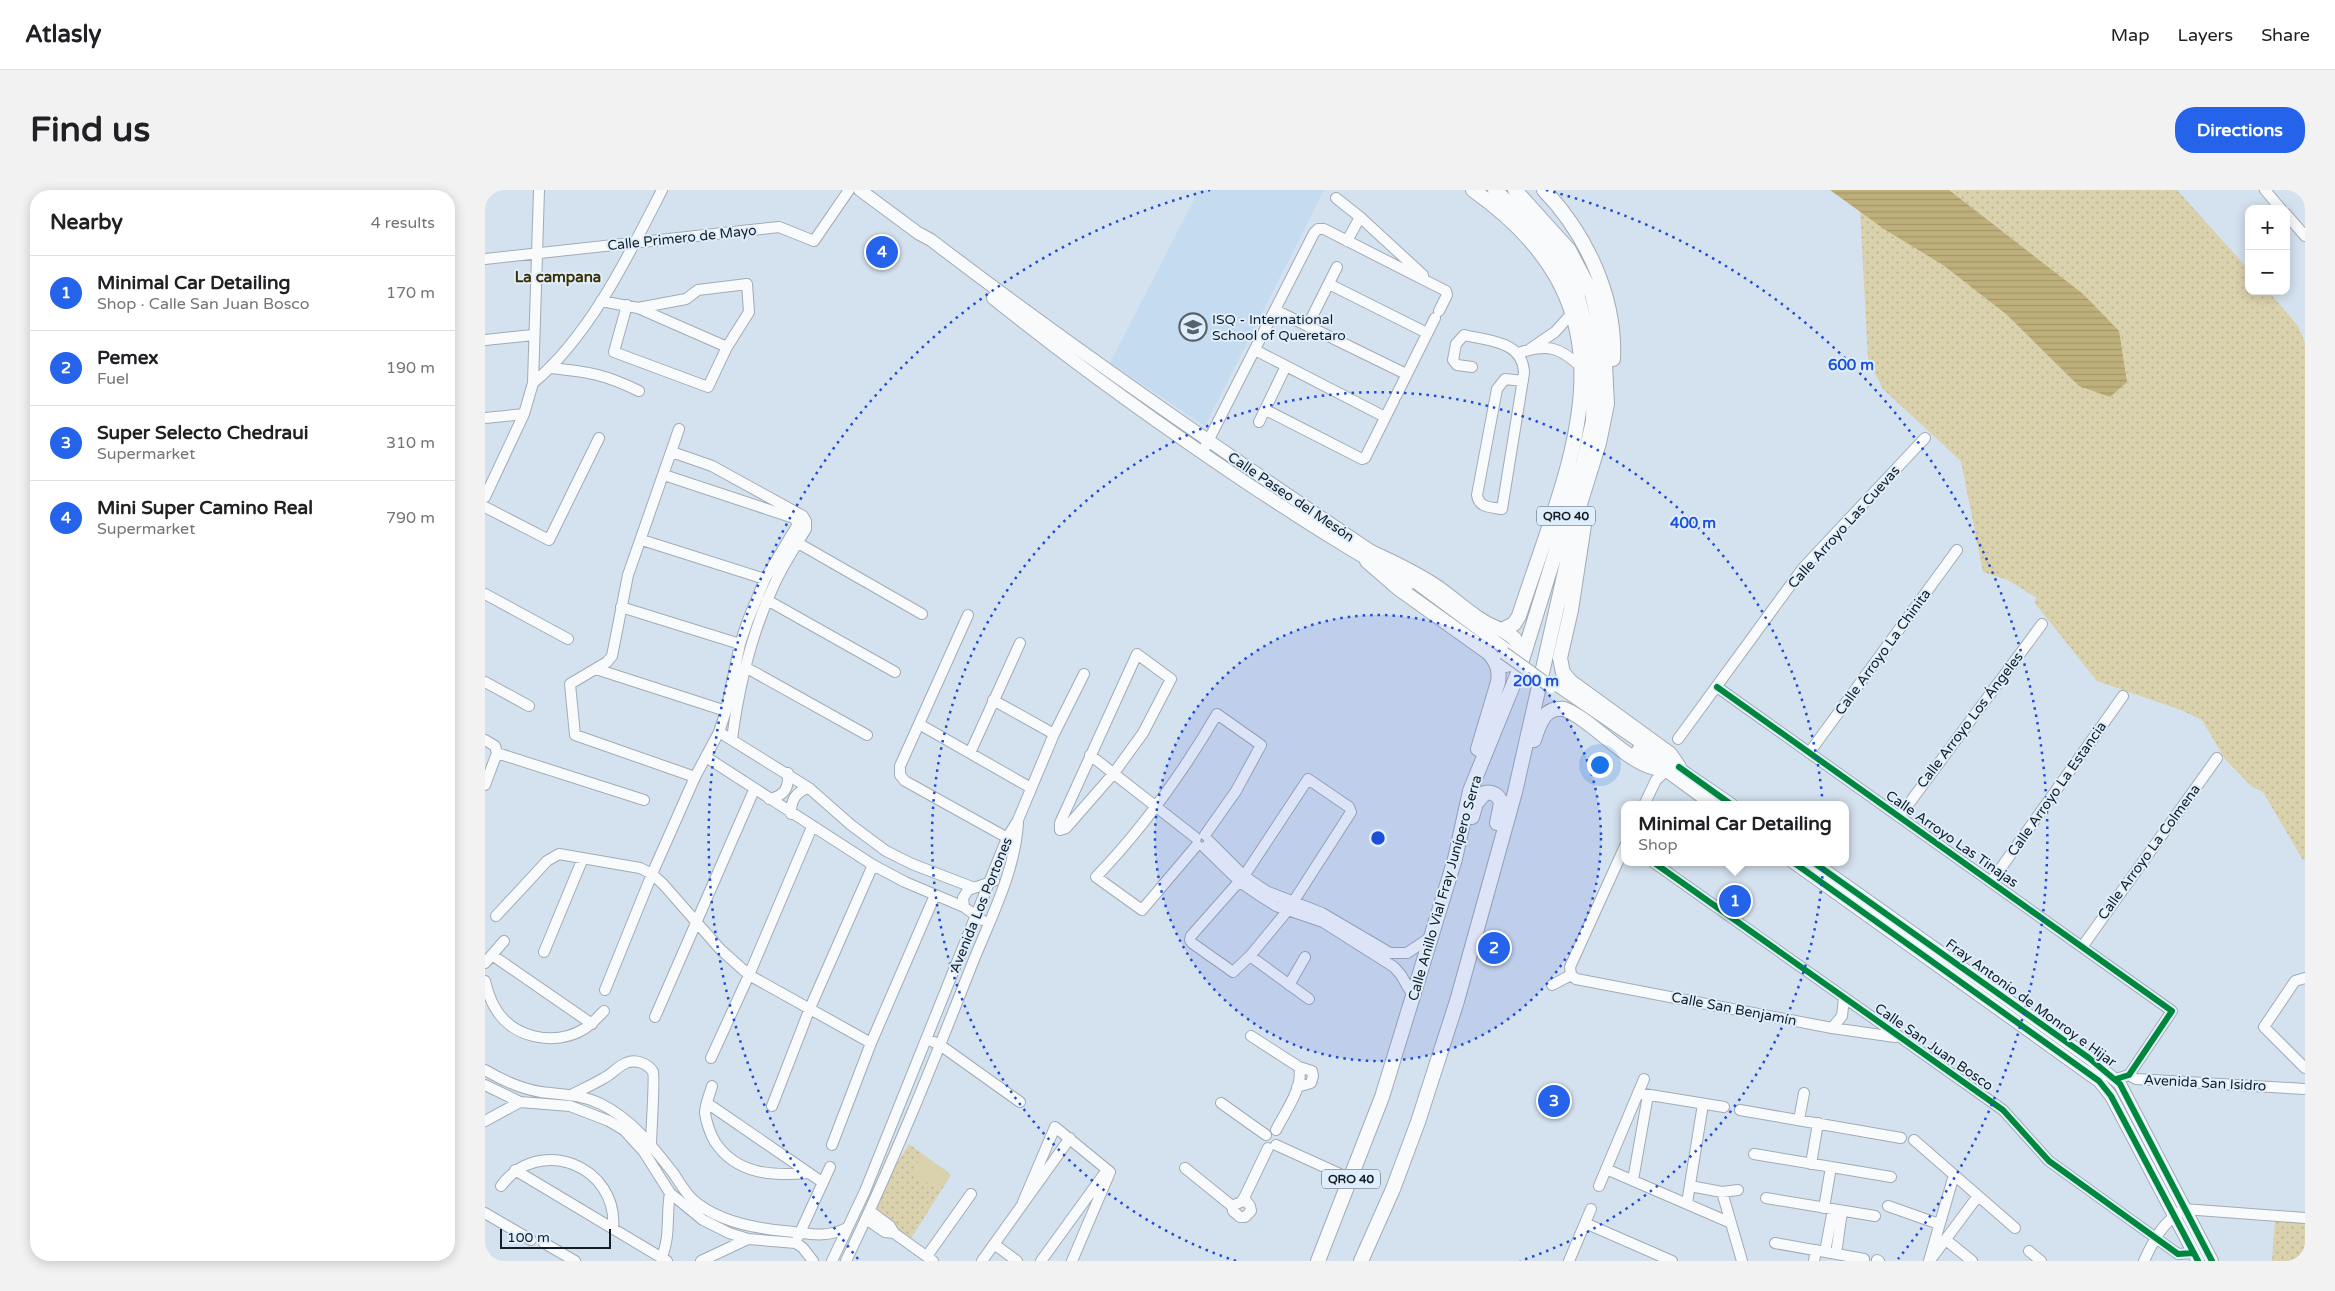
<!DOCTYPE html>
<html lang="en">
<head>
<meta charset="utf-8">
<style>
	body { margin:0; font-family:"Varela Round",sans-serif; background:#f2f2f2; color:#202124 }
	.controls { position:absolute; right:15px; top:15px; display:grid; overflow:hidden; border-radius:10px; box-shadow:0 2px 12px #0003 }
	.controls button { width:45px; height:45px; display:grid; place-items:center; padding:0; border:0; border-bottom:1px solid #e0e0e0; background:#fff; color:#202124; font:25px sans-serif }
	.scale { position:absolute; left:15px; bottom:12px; width:111px; box-sizing:border-box; padding-left:5px; border:2px solid #141d25; border-top:0; font-size:14px; line-height:18px; white-space:nowrap; color:#141d25; -webkit-text-stroke:4px #dfeefc; paint-order:stroke }
	.you { position:absolute; left:1114px; top:574px; width:18px; height:18px; margin:-12px; border:4px solid #fff; border-radius:50%; background:#1a73e8; box-shadow:0 0 0 8px #1a73e833 }
	.badge { display:grid; place-items:center; width:32px; height:32px; border-radius:50%; background:#2563eb; color:#fff; font-size:16px; font-weight:700 }
	.pin { position:absolute; translate:-50% -50%; border:2px solid #fff; box-shadow:0 1px 5px #0006 }
	.popup { position:absolute; left:1136px; top:611px; width:228px; height:65px; box-sizing:border-box; display:grid; place-content:center; border-radius:10px; background:#fff; filter:drop-shadow(0 1px 4px #0005); font-size:16px; white-space:nowrap; color:#757577 }
	.popup b { font-size:19px; color:#202124 }
	.popup::after { content:''; position:absolute; left:50%; top:100%; margin-left:-10px; border:10px solid transparent; border-top-color:#fff }
	.list { margin:0; padding:0; list-style:none }
	h2 { display:flex; justify-content:space-between; align-items:center; height:65px; margin:0; padding:0 20px; font-size:21px }
	h2 small { font-size:16px; font-weight:400; color:#757577 }
	.list li { display:grid; grid-template-columns:32px 1fr auto; gap:15px; align-items:center; box-sizing:border-box; height:75px; padding:0 20px; border-top:1px solid #e0e0e0 }
	.list b { display:block; font-size:19px; white-space:nowrap }
	.list p { margin:0; font-size:16px; white-space:nowrap; color:#757577 }
	.list em { font-size:16px; font-style:normal; color:#757577 }
	.map { position:relative; flex:none; width:1820px; height:1071px; overflow:hidden; border-radius:20px }
	header { display:flex; align-items:center; gap:30px; box-sizing:border-box; height:70px; padding:0 25px; background:#fff; border-bottom:1px solid #e0e0e0 }
	header strong { font-size:24px }
	nav { display:flex; gap:28px; margin-inline-start:auto; font-size:18px }
	.intro { display:flex; align-items:center; justify-content:space-between; box-sizing:border-box; height:120px; padding:0 30px }
	h1 { margin:0; font-size:35px }
	.button { padding:12px 22px; border-radius:20px; background:#2563eb; color:#fff; font-size:18px; font-weight:700 }
	main { display:flex; gap:30px; padding:0 30px }
	aside { flex:1; background:#fff; border-radius:20px; box-shadow:0 2px 12px #0003 }
	.map>svg:first-child { display:block }
	.built { fill:#c4dbf0 }
	.park { fill:url(#park-dots) }
	.pitch { fill:#dad1ad }
	.water { fill:url(#water-rules) }
	.lines { fill:none; stroke-linecap:round; stroke-linejoin:round }
	.minor-casing { stroke:#a1acb5; stroke-width:12 }
	.major-casing { stroke:#a1acb5; stroke-width:14 }
	.highway-casing { stroke:#a1acb5; stroke-width:16 }
	.minor { stroke:#f9fafc; stroke-width:10 }
	.major { stroke:#f9fafc; stroke-width:12 }
	.highway { stroke:#f9fafc; stroke-width:14 }
	.major-bridge-casing { stroke:#a1acb5; stroke-width:14; stroke-linecap:butt }
	.major-bridge { stroke:#f9fafc; stroke-width:12 }
	.cycleway-casing { stroke:#dfeefc; stroke-width:9 }
	.cycleway { stroke:#00873e; stroke-width:6 }
	.ring { fill:none; stroke:#1d4ed8; stroke-width:2.5; stroke-dasharray:2.5 5 }
	.labels { text-anchor:middle; dominant-baseline:central; stroke-width:4; stroke-linejoin:round; paint-order:stroke }
	.shield { fill:#dfeefc; stroke:#515c66; stroke-width:1 }
	.shield-label { font-size:12px; font-weight:bold; fill:#141d25 }
	.street-label { font-size:14px; fill:#141d25; stroke:#dfeefc }
	.poi-label { font-size:14px; fill:#141d25; stroke:#dfeefc; text-anchor:start }
	.neighbourhood-label { font-size:15px; font-weight:bold; fill:#3b2e03; stroke:#dfeefc }
	.centre { fill:#1d4ed8; stroke:#dfeefc; stroke-width:2.5 }
	.ring-label { font-size:15px; text-anchor:middle; font-weight:bold; fill:#1d4ed8; stroke:#dfeefc; stroke-width:4; stroke-linejoin:round; paint-order:stroke }
</style>
</head>
<body>
<header>
<strong>Atlasly</strong>
<nav><a>Map</a><a>Layers</a><a>Share</a></nav>
</header>
<div class="intro"><h1>Find us</h1><a class="button">Directions</a></div>
<main>
<aside>
<h2>Nearby<small>4 results</small></h2>
<ul class="list">
<li><span class="badge">1</span><div><b>Minimal Car Detailing</b><p>Shop · Calle San Juan Bosco</p></div><em>170 m</em></li>
<li><span class="badge">2</span><div><b>Pemex</b><p>Fuel</p></div><em>190 m</em></li>
<li><span class="badge">3</span><div><b>Super Selecto Chedraui</b><p>Supermarket</p></div><em>310 m</em></li>
<li><span class="badge">4</span><div><b>Mini Super Camino Real</b><p>Supermarket</p></div><em>790 m</em></li>
</ul>
</aside>
<div class="map">
<svg width="1820" height="1071" viewBox="0 0 1820 1071">
	<defs>
		<pattern id="park-dots" width="8" height="8" patternUnits="userSpaceOnUse" patternTransform="scale(1.25)"><rect width="8" height="8" fill="#dad1ad"/><path d="M2 2h.1M6 6h.1" fill="none" stroke="#bab395" stroke-width="1.8" stroke-linecap="round"/></pattern>
		<pattern id="water-rules" width="6" height="5" patternUnits="userSpaceOnUse" patternTransform="scale(1.25)"><rect width="6" height="5" fill="#bfb07b"/><path d="M0 2.5h6" fill="none" stroke="#a3976a"/></pattern>
	</defs>
	<rect width="100%" height="100%" fill="#d4e1ee"/>
	<path class="built" d="M714,0H839L720,236L625,173Z"/>
	<path class="park" d="M1374,0H1692L1764,80V101H1783L1813,136L1820,153V669L1818,670L1778,602L1766,596L1740,569L1717,530L1696,520L1612,491L1549,412L1552,408L1523,390L1498,382L1476,271L1398,199L1383,169Z
		M424,954L466,985L425,1050L384,1019Z
		M1790,1031L1820,1033V1071H1787Z"/>
	<path class="pitch" d="M438,965L463,982L451,999L426,981Z"/>
	<path class="water" d="M1345,0H1464L1598,104L1634,141L1642,192L1625,207L1594,196L1521,124L1458,75L1399,39Z"/>
	<g class="lines">
		<g class="minor-casing">
			<path id="minor" d="M1780,0L1796,19
				M851,8L875,27L938,85
				M1801,24L1820,46
				M862,51L875,27
				M0,69L294,37L329,51L364,0
				M844,94L942,143
				M116,111L153,118L242,157
				M142,115L129,162L223,197L242,157L264,122L262,94L213,100L201,109L153,118
				M790,120L921,184
				M823,135L852,77
				M0,150L48,145
				M1045,159L1070,142L1087,123
				M770,160L900,227
				M1033,163C1062,154 1074,156 1096,177
				M987,177L972,175L968,170L971,154L979,145C1004,151 1038,151 1039,183L1017,319C1005,317 994,318 992,305L1012,199L1020,189L1038,191
				M66,178C104,182 119,184 154,201
				M48,193C104,147 144,65 177,0
				M911,206L950,128
				M781,220L877,269L880,268L909,210
				M0,228L39,224
				M774,232L801,176
				M194,239L143,385L127,466L122,472L85,494L90,545L210,587
				M187,262L227,276L318,326L321,331V339C310,357 298,375 289,395C266,444 254,496 247,549
				M717,263L829,43L833,39H839L961,101L962,105L954,121
				M179,285L309,328L313,334
				M0,307L39,224L48,193L54,0
				M0,317L64,350L114,248
				M157,350L280,389
				M313,353L437,424
				M0,404L83,449
				M282,410L410,482
				M136,417L255,454
				M483,425L415,576V585L420,591L528,651
				M652,464L686,489L658,543L629,583L581,638L575,640V633Z
				M260,477L382,545
				M111,479L241,521
				M0,492L44,516
				M1232,497L1687,821L1644,885L1631,889
				M508,510L569,544
				M434,534L546,598
				M234,542L324,598L366,635L401,661L427,674L487,697
				M1193,549L1318,378L1440,248
				M0,550L10,556L12,563L0,595
				M12,563L159,610
				M485,563L535,453
				M1324,563L1472,360
				M605,565L711,648
				M221,567L388,675L420,692L479,717L497,730
				M823,589L864,617L866,622L803,720L765,766L748,782L707,753L705,750L706,746L759,686Z
				M284,609C299,606 304,599 303,583
				M1159,615L1171,590L1181,581
				M306,624C306,610 310,602 324,598
				M1414,627L1557,434
				M724,651L759,686L781,701L837,723L905,763H922L946,747
				M712,655L657,720L611,687C659,637 697,584 732,524L776,555L751,601L720,645
				M719,657L755,692L777,707L791,716L838,732L909,777L916,785L928,806
				M1168,672L1518,920L1564,971L1693,1064L1708,1063
				M1506,692L1638,506
				M479,717L478,708L483,700L509,691
				M11,726L62,671L74,664L155,678L167,684L178,694L235,759L264,785L386,853
				M1597,757L1732,568
				M59,762L98,668
				M7,765L107,834
				M765,766L824,809
				M0,773L19,751
				M1086,785L1091,789L1347,838L1410,847
				M1086,785L1085,777L1140,656
				M1820,788L1810,791L1779,837L1820,878
				M0,791C2,799 5,809 9,816C26,848 69,857 99,839C107,834 113,827 119,821
				M804,795L820,767
				M1067,795L1086,785
				M120,800L167,684L210,587L234,542L241,521L255,454L263,430L280,389L313,334L321,331
				M170,827L269,600
				M1347,838L1357,826L1359,808
				M766,846L814,877L827,881L828,886L826,893L812,897
				M442,849L455,855L535,912
				M226,868L264,785L327,637
				M0,880C17,890 36,899 56,902C77,905 96,904 116,914C148,930 167,956 189,984C194,992 200,1002 207,1009C231,1031 267,1038 299,1041C322,1043 340,1049 362,1038
				M1644,885L1651,889L1820,899
				M0,895L35,912L85,916L124,931L139,940L159,962L185,1003L218,1030L244,1043L263,1049L311,1053L318,1058L328,1071
				M227,896C225,904 220,914 220,923C221,931 225,944 230,952C252,985 288,986 324,983
				M1153,903L1239,917
				M88,904C98,899 109,894 119,888C127,884 133,876 141,873C150,869 163,873 168,882C170,887 166,944 166,955
				M222,913L337,992
				M736,913L781,945
				M287,916L325,818L388,675
				M1255,920L1416,948
				M1314,930L1319,903
				M0,931L35,912
				M791,940C800,922 819,897 814,877
				M1429,950L1530,1038
				M347,955L386,853L450,705
				M791,955L866,989
				M1269,964L1406,987
				M1326,974L1333,933
				M700,978L747,1016L748,1021L755,1027H760L766,1021L765,1016L759,1008
				M1121,979L1246,1033
				M30,980L182,1071
				M1148,990L1163,905
				M16,996C54,944 134,976 128,1039
				M1114,996L1159,889
				M1205,996L1237,1002L1253,1000
				M1237,1002L1257,1071
				M1281,1008L1390,1026
				M538,1012L570,937L625,982L587,1071
				M1202,1013L1218,914
				M747,1016L756,1012L759,1008L783,958
				M1403,1016L1454,1034
				M1339,1018L1346,977
				M385,1021L405,1036L409,1043L448,1071
				M0,1023L46,1050
				M381,1029L400,1042L409,1043
				M1100,1033L1187,1071
				M313,1047L345,977
				M1461,1050L1487,1071
				M59,1053L90,1071
				M1290,1053L1379,1069
				M509,1054L532,1071
				M1544,1061L1556,1071
				M1340,1062L1348,1019
				M1351,1064L1357,1021
				M442,1066L486,1004
				M176,1068C186,1048 181,1024 185,1003
				M1446,1069L1493,1006
				M1392,1070L1394,1071
				M216,1071L263,1049
				M347,1071L380,1001L522,648L533,630L569,544L599,484
				M361,1071C407,975 447,876 486,777C504,731 530,683 533,633
				M497,1071L585,948
				M556,1071L622,980
				M1084,1071L1106,1019
				M1329,1071L1331,1060
				M1444,1071L1469,985
				M1659,1071C1669,1049 1678,1032 1699,1019L1820,1028"/>
		</g>
		<g class="major-casing">
			<path id="major" d="M375,0L433,43L446,50C591,161 743,265 895,367
				M508,108C591,175 678,237 766,296C818,330 870,364 925,393
				M918,383L1022,460
				M1069,493L1247,615
				M1153,560L1228,615
				M1308,672L1614,891L1626,906L1713,1071
				M1328,672L1604,868L1635,894L1727,1071"/>
		</g>
		<g class="highway-casing">
			<path id="highway" d="M1059,0C1101,44 1131,107 1128,169
				M1099,335L1086,420L1075,468L1078,483L1086,492L1185,564L1194,577
				M886,362C908,372 929,382 949,395C971,409 991,432 1017,440L1029,434L1034,426C1087,263 1162,123 988,0
				M882,371L913,398L1004,463C1012,473 1015,480 1013,492L993,559
				M1010,471L1021,475L1026,474L1035,462C1034,450 1027,446 1017,440
				M1049,550C1054,535 1059,516 1079,519C1109,530 1147,580 1179,579
				M987,627L991,613L1000,603C1007,601 1014,605 1016,613L1012,633
				M833,1071L897,907L970,669L985,601L1033,483L1098,274L1108,231L1109,169L1092,104L1075,71L1038,28L1010,0
				M876,1071L908,999L933,932L972,811L1030,602L1096,311L1114,253L1122,214L1119,154L1107,104L1084,60L1030,0"/>
		</g>
		<use href="#minor" class="minor"/>
		<use href="#major" class="major"/>
		<use href="#highway" class="highway"/>
		<g class="major-bridge-casing">
			<path id="major-bridge" d="M1019,463L1066,497"/>
		</g>
		<use href="#major-bridge" class="major-bridge"/>
		<g class="cycleway-casing">
			<path id="cycleway" d="M1232,497L1687,821L1644,885L1631,889
				M1194,577L1247,615
				M1168,672L1518,920L1564,971L1693,1064L1708,1063
				M1308,672L1614,891L1626,906L1713,1071
				M1328,672L1604,868L1635,894L1727,1071"/>
		</g>
		<use href="#cycleway" class="cycleway"/>
	</g>
	<circle cx="893" cy="648" r="223" fill="#1d4ed8" fill-opacity=".12"/>
	<g class="ring">
		<circle cx="893" cy="648" r="223"/>
		<path d="M751 1071A446 446 0 1 1 1035 1071"/>
		<path d="M373 1069A669 669 0 0 1 725 0M1061 0A669 669 0 0 1 1413 1069"/>
	</g>
	<defs>
		<g id="school-ring" transform="scale(1.4375)"><circle r="9.5" fill="#dfeefc" stroke="#57626b" stroke-width="1.5"/><path d="M0-5L7-2L0 1L-7-2ZM-4 1L0 2.5L4 1V4Q0 6-4 4Z" fill="#57626b"/></g>
	</defs>
	<g fill-rule="evenodd">
		<use href="#school-ring" x="708" y="137"/>
	</g>
	<g class="labels">
		<g class="shield">
			<rect x="1052" y="316.5" width="58" height="19" rx="4"/>
			<rect x="837" y="979.5" width="58" height="19" rx="4"/>
		</g>
		<g class="shield-label">
			<text x="1081" y="326">QRO 40</text>
			<text x="866" y="989">QRO 40</text>
		</g>
		<g class="street-label">
			<text transform="translate(197 48) rotate(-6)">Calle Primero de Mayo</text>
			<text transform="translate(806 307) rotate(34)">Calle Paseo del Mesón</text>
			<text transform="translate(1359 337) rotate(-48)">Calle Arroyo Las Cuevas</text>
			<text transform="translate(1398 462) rotate(-54)">Calle Arroyo La Chinita</text>
			<text transform="translate(1485 530) rotate(-53)">Calle Arroyo Los Ángeles</text>
			<text transform="translate(1572 599) rotate(-55)">Calle Arroyo La Estancia</text>
			<text transform="translate(1467 649) rotate(35)">Calle Arroyo Las Tinajas</text>
			<text transform="translate(1664 662) rotate(-54)">Calle Arroyo La Colmena</text>
			<text transform="translate(960 698) rotate(-74)">Calle Anillo Vial Fray Junípero Serra</text>
			<text transform="translate(496 715) rotate(-68)">Avenida Los Portones</text>
			<text transform="translate(1546 813) rotate(36)">Fray Antonio de Monroy e Hijar</text>
			<text transform="translate(1249 819) rotate(11)">Calle San Benjamín</text>
			<text transform="translate(1449 857) rotate(35)">Calle San Juan Bosco</text>
			<text transform="translate(1720 893) rotate(3)">Avenida San Isidro</text>
		</g>
		<g class="poi-label">
			<text x="727" y="129">ISQ - International<tspan x="727" dy="16">School of Queretaro</tspan></text>
		</g>
		<g class="neighbourhood-label">
			<text x="73" y="87">La campana</text>
		</g>
	</g>
	<circle cx="893" cy="648" r="8" class="centre"/>
	<g class="ring-label">
		<text x="1366" y="180">600 m</text>
		<text x="1208" y="338">400 m</text>
		<text x="1051" y="496">200 m</text>
	</g>
</svg>
<div class="controls">
<button>+</button>
<button>−</button>
</div>
<div class="scale">100 m</div>
<div class="you"></div>
<div class="pin badge" style="left:1250px;top:711px">1</div>
<div class="popup"><b>Minimal Car Detailing</b>Shop</div>
<div class="pin badge" style="left:1009px;top:758px">2</div>
<div class="pin badge" style="left:1069px;top:911px">3</div>
<div class="pin badge" style="left:397px;top:62px">4</div>
</div>
</main>
</body>
</html>
